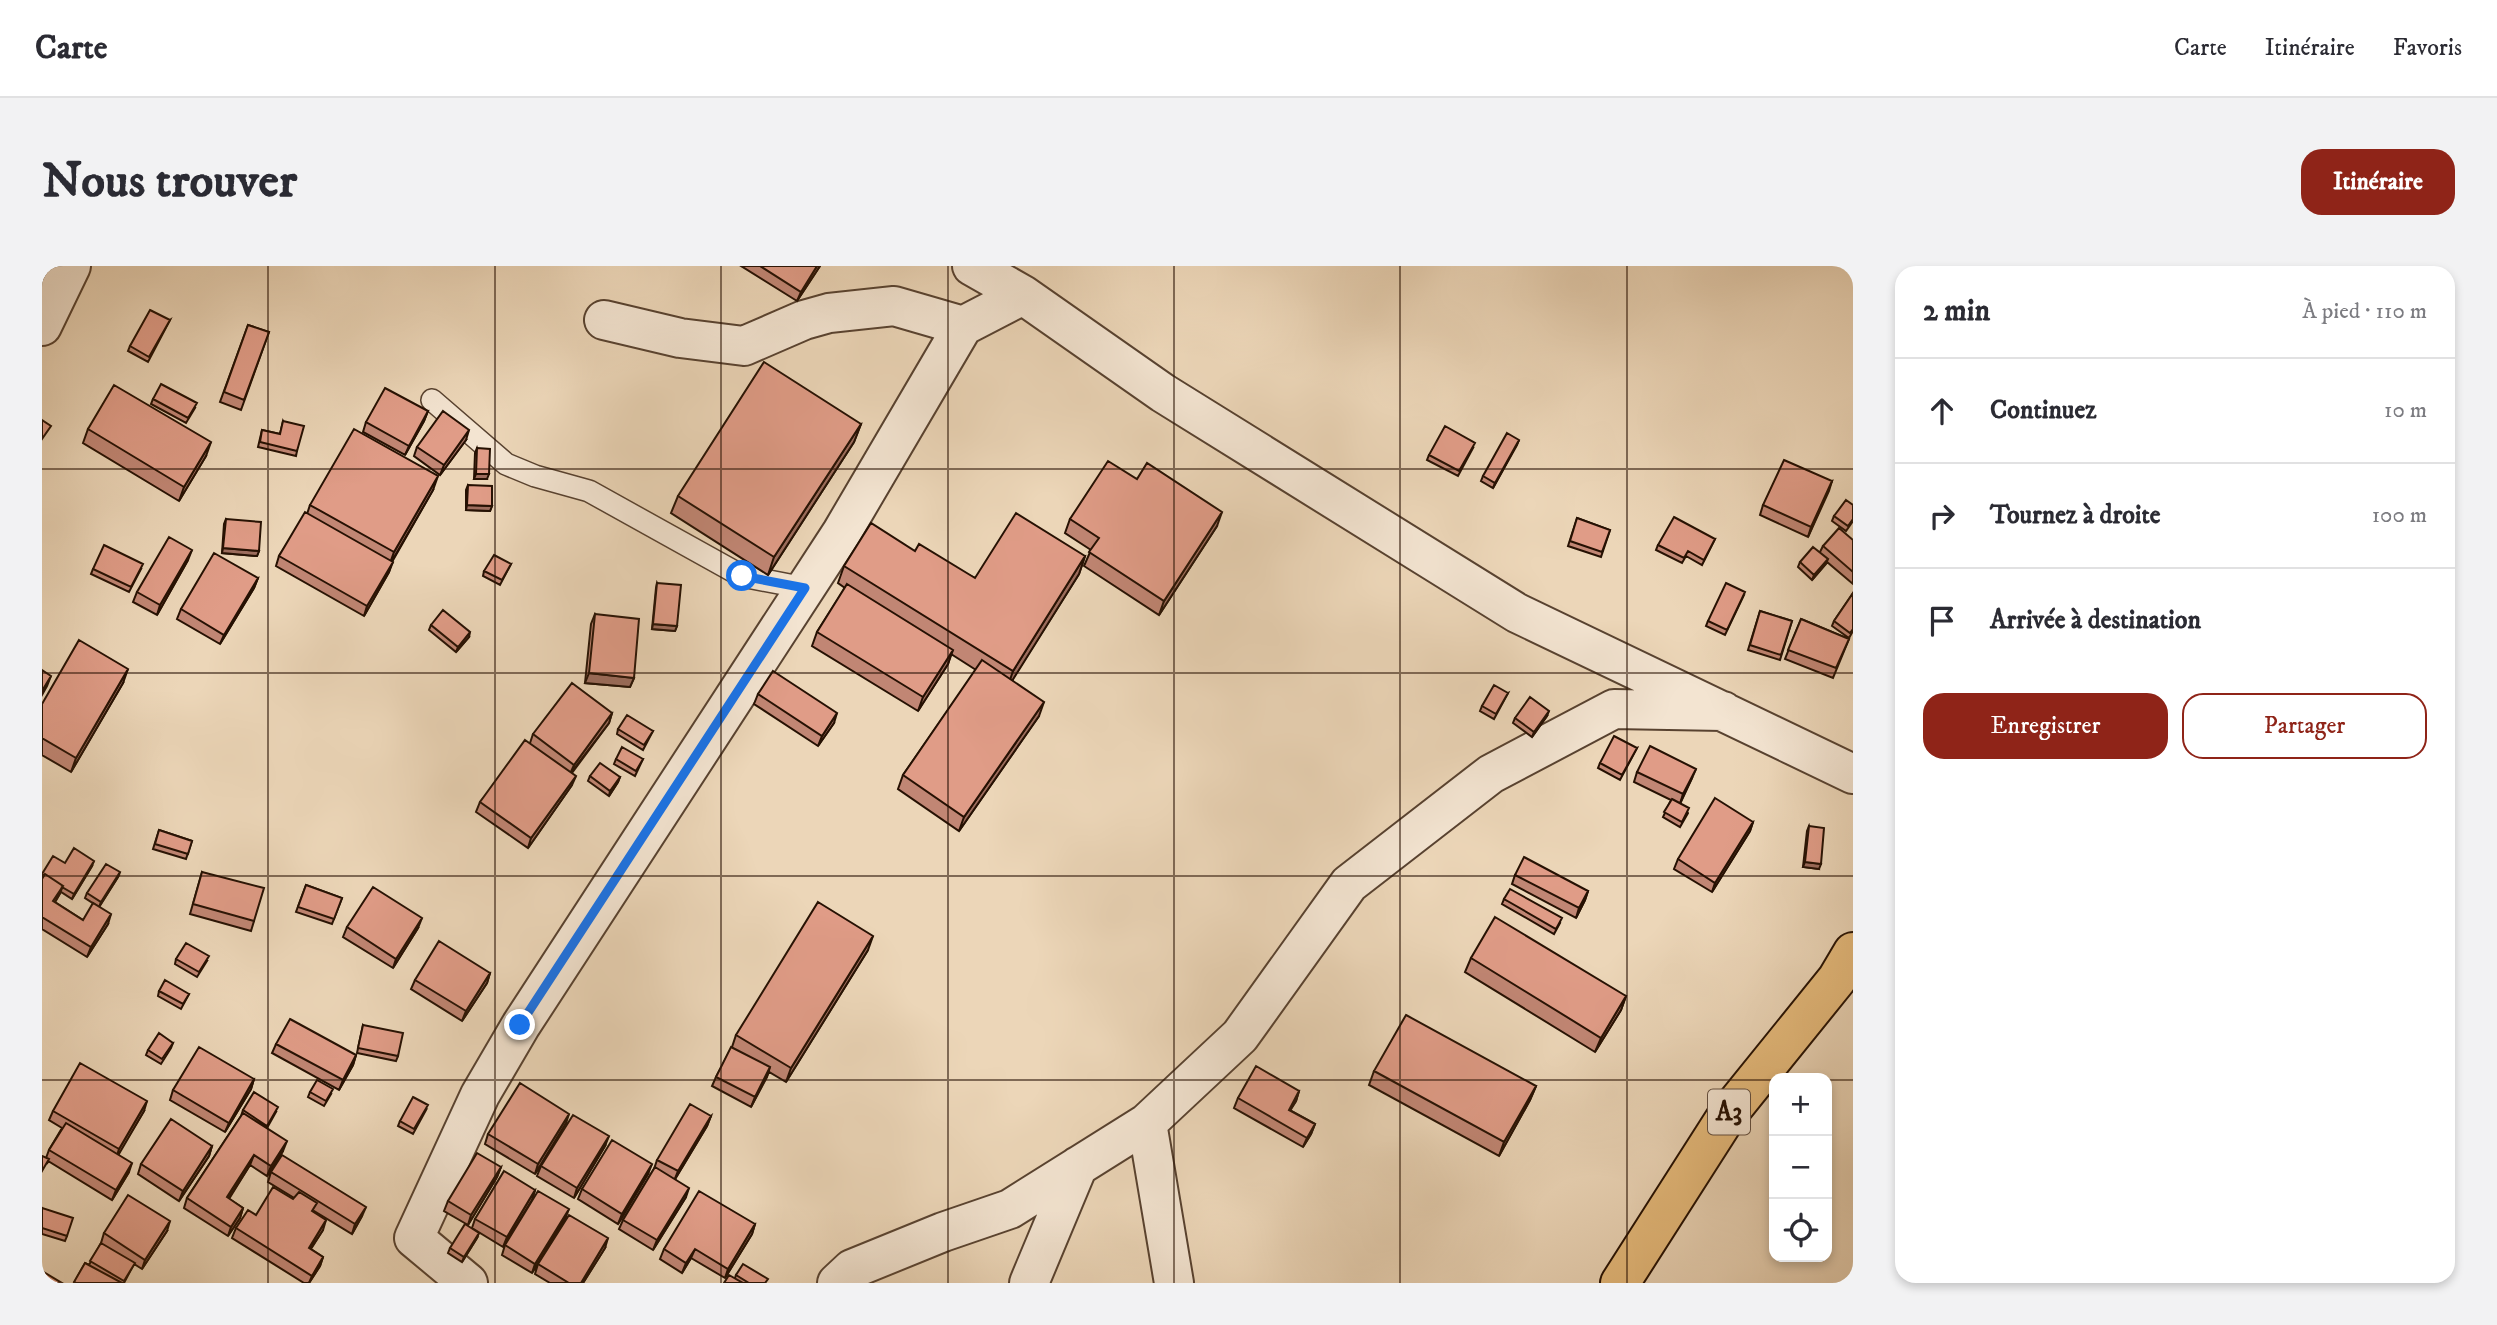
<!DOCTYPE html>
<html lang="fr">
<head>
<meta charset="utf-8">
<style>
	body { margin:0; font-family:"IM FELL DW Pica",serif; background:#f2f2f3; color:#2b2b33 }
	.controls { position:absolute; right:21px; bottom:21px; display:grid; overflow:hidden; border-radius:14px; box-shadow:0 4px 10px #0003 }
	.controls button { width:63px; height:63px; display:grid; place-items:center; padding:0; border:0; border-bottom:2px solid #e1e1e2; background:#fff; color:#2b2b33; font:35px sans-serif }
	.stop { position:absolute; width:21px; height:21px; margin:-16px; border:5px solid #1a73e8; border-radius:50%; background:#fff }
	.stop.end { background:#1a73e8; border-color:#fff; box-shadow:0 2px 7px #0008 }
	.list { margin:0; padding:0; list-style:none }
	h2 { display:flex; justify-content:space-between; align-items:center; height:91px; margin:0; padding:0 28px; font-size:30px }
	h2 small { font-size:23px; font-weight:400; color:#7c7c81 }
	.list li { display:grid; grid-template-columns:46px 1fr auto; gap:21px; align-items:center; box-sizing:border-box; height:105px; padding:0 28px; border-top:2px solid #e1e1e2 }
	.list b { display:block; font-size:26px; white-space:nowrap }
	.list em { font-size:23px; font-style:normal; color:#7c7c81 }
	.actions { display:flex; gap:14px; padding:21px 28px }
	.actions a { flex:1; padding:16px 0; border:2px solid #8f2418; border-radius:21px; text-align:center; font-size:24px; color:#8f2418 }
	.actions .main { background:#8f2418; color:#fff }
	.icon { flex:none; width:38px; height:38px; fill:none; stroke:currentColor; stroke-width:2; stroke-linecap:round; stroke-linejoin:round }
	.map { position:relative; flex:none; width:1811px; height:1017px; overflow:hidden; border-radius:21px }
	header { display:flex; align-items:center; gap:42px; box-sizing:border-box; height:98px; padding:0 35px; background:#fff; border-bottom:2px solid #e1e1e2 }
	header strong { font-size:33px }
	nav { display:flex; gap:38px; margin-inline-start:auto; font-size:24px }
	.intro { display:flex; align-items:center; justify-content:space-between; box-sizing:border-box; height:168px; padding:0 42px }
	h1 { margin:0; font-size:49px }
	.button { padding:18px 32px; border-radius:21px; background:#8f2418; color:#fff; font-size:24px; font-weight:700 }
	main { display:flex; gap:42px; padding:0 42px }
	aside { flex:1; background:#fff; border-radius:21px; box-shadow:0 4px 10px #0003 }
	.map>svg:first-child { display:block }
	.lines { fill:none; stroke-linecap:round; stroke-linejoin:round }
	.service-casing { stroke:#584230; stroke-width:24 }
	.minor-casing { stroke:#584230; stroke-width:42 }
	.trunk-casing { stroke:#261103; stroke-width:42 }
	.service { stroke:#f3e4d1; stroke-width:21 }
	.minor { stroke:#f3e4d1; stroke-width:38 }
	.trunk { stroke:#e6bb7c; stroke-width:38 }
	.wall { fill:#c18674; stroke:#261103; stroke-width:2 }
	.shaded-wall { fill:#9d6d5e; stroke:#261103; stroke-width:2 }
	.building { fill:#e09c87; stroke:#261103; stroke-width:2 }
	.route { stroke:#1a73e8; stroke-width:9 }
	.grid { fill:none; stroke:#261103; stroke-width:2; stroke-opacity:0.55 }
	.labels { text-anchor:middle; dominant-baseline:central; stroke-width:5; stroke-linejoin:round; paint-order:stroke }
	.shield { fill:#f3e4d1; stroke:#645041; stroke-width:2 }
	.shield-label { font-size:26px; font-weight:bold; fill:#261103 }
</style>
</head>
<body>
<header>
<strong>Carte</strong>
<nav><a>Carte</a><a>Itinéraire</a><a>Favoris</a></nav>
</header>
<div class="intro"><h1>Nous trouver</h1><a class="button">Itinéraire</a></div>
<main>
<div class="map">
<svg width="1811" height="1017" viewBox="0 0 1811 1017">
	<rect width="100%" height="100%" fill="#ecd6b8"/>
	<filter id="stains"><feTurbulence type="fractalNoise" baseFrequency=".00286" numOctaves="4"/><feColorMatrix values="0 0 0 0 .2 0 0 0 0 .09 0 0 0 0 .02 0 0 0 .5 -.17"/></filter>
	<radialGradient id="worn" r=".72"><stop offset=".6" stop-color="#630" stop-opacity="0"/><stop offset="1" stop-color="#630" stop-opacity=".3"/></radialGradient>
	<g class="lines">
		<g class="service-casing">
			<path id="service" d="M390,134L464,198L493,210L547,225L700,310L763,322"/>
		</g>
		<g class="minor-casing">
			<path id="minor" d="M930,0L981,29L1121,127L1475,347L1811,508
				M562,54L638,72L702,80L762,54L787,47L852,40L921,60
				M0,60L29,0
				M1105,857L1132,1017
				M426,1017L372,972L438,829L479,759L800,266L921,60L981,29
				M795,1017L810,1003L901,966L968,943L1105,857L1198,770L1307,618L1449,508L1572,443L1681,445
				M987,1017L1036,900"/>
		</g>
		<g class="trunk-casing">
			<path id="trunk" d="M1578,1017L1686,848L1795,713L1811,686"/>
		</g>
		<use href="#service" class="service"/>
		<use href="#minor" class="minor"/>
		<use href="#trunk" class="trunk"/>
	</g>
	<path class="wall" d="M699,0H778L755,35Z
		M128,54L106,96L86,85L88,80Z
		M206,59L227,66L199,144L178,136Z
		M111,133L153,142L144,157L109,138Z
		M386,145L382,155L363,189L321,166L324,156Z
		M241,155L255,185L254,190L216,181L220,164L238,168Z
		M819,158L812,176L726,309L629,247L636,230Z
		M46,163L164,190L137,235L41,177Z
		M424,174L398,209L372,190L375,181Z
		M1477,174L1451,222L1439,215L1441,210Z
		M435,182L445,213H432L433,187Z
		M1431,182L1416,210L1385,194L1387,189Z
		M1095,213L1175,260L1117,349L1042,300L1049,284L1023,267L1028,253Z
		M1790,215L1766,271L1718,249L1721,239Z
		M426,219L450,240L448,245L424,244V224Z
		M391,224L350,296L347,306L322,350L234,300L237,290L265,248L268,239Z
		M1792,250L1811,255L1804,265L1790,255Z
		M1535,252L1568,264L1559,291L1526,280Z
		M184,253L217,285L215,290L180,287L182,258Z
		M1673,273L1660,299L1644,290L1640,297L1614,284L1616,279Z
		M1811,274V318L1785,296L1770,314L1756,301L1758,296L1778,286L1781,280Z
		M873,285L933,312L1043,290L1037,308L970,414L997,450L917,565L856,523L861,509L934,404L909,388L906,398L876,445L770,380L775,366L803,322L796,317L802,300Z
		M146,294L115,349L91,336L95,326Z
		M469,298L458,319L441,310L442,305Z
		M51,303H99L87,326L49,308Z
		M216,312L212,322L178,378L135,353L139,343Z
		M615,317L635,360L633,365L610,363L614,322Z
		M1811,327V365L1807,372L1790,360L1792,355Z
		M1701,331L1683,369L1664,360L1666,355Z
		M1718,345L1750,355L1738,394L1706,384Z
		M553,348L592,412L588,421L543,417L549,358Z
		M1759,353L1807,373L1791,412L1743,393Z
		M389,359L427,371L414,386L387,364Z
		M81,417L29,506L0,489V438Z
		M1466,427L1452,453L1438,445L1440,440Z
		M716,428L792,457L776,480L712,438Z
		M570,447L567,457L530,507V519L486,582L434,546L438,536L488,477L491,468Z
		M1505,450L1490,471L1471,457L1473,452Z
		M576,463L611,465L601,484L575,468Z
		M1595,482L1578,514L1556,502L1558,497Z
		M574,493H601L593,510L572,498Z
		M1595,506L1650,512L1638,537L1646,547L1638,561L1621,551L1629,534L1592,516Z
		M548,510L578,511L576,516L567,530L546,515Z
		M1711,556L1708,565L1670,626L1632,603L1636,593Z
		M1767,560L1777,603L1761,601L1765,565Z
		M117,564L150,575L144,593L111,583Z
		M23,597L50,600L30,633L19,626L13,636L41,654L66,658L45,691L0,663V608Z
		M160,606L212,655L209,665L148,648Z
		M1473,609L1546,625L1543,634L1534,652L1470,618Z
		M76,611L57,641L43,632L45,627Z
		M264,619L300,632L290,658L254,646Z
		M1462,633L1518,657L1512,668L1460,638Z
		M305,661L376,662L351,702L301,671Z
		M826,684L744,816L727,806L709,841L670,820L674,811L690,781L694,769Z
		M1429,692L1584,730L1579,744L1553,786L1423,706Z
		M134,693L165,695L155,711L133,698Z
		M448,707L445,717L420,755L369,723L373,714Z
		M117,725L147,728L139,743L116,730Z
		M321,759L356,790L354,795L315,787Z
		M131,777L129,782L119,798L104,789L106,784Z
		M234,778L314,789L311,799L297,824L230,787Z
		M1332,805L1494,820L1488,834L1457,890L1327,819Z
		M212,813L209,823L183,866L128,834L131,824Z
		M1257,825L1254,835L1248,844L1273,858L1269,868L1261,881L1192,842L1196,832Z
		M268,826L289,828L282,840L266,831Z
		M201,844L234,846L225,862L241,885L225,910L208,899L187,933L201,942L198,952L186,970L142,942L145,932L199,850Z
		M384,844L371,868L356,860L358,855Z
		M11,845H102L76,888L87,906L70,934L6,895L5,898L4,892L7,884L20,862L7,854Z
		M669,850L665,860L633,913L644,931L611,984L577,963L581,954L612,903L615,894Z
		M524,857L493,908L443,878L446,868Z
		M170,880L167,890L137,935L96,908L99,898Z
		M563,880L532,932L495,910L499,900Z
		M459,901L455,911L426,959L402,945L406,935Z
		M229,906L320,950L310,968L272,945L271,946L281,964L269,983L281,991L278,1000L267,1017H262L190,972L194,962L252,932L226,916Z
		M606,908L576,958L536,933L540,923Z
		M493,924L490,934L461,981L430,962L433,953Z
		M0,942L25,970L23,975L0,968Z
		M523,953L490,1007L460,989L463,979Z
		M713,958L710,968L683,1012L649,992L640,1007L618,993L622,983Z
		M125,965L100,1003L92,998L82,1017H32L43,997L47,999L59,977L62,967Z
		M435,972L420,996L406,987L408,982Z
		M563,982L541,1017H508L493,1008L496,998Z
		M694,1009L724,1017H682L693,1012Z"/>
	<path class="shaded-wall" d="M775,0H778L755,35L759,26Z
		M386,145L382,155L363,189L367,180Z
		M819,158L812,176L726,309L732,291Z
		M427,164L424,174L398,209L402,199Z
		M1477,174L1475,179L1451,222L1453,217Z
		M169,176L164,190L137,235L142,221Z
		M434,208H447L445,213H432Z
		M396,210L391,224L347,300L352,286Z
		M1790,215L1787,225L1766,271L1769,261Z
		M425,239L450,240L448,245L424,244Z
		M1180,246L1175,260L1117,349L1122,335Z
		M181,282L217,285L215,290L180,287Z
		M150,284L146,294L115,349L118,339Z
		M1043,290L1037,308L965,423L971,405Z
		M1786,293L1784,298L1770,314L1772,309Z
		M351,296L347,306L322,350L325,340Z
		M216,312L212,322L178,378L182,369Z
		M611,358L635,360L633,365L610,363Z
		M428,366L427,371L414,386L416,381Z
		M911,384L906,398L876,445L881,431Z
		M86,403L81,417L29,506L34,492Z
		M547,407L592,412L588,421L543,417Z
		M9,410L5,420L0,429V425Z
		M1002,436L997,450L917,565L922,551Z
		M1507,445L1505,450L1490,471L1492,466Z
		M570,447L567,457L528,508L532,499Z
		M795,447L792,457L776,480L780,470Z
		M1654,503L1650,512L1638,538L1641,528Z
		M534,510L530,519L486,582L489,572Z
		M578,511L576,516L567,530L568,525Z
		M1711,556L1708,565L1670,626L1673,617Z
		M52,595L50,600L30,633L32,628Z
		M1763,596L1779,598L1777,603L1761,601Z
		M78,606L76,611L57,641L59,636Z
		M21,620L17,629L8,645L11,635Z
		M1546,625L1543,634L1534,652L1537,642Z
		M69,648L66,658L45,691L49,681Z
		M380,652L376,662L351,702L354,693Z
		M831,670L826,684L744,816L749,802Z
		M448,707L445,717L420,755L424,745Z
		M1584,730L1579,744L1553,786L1559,772Z
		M314,789L311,799L297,824L301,814Z
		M728,801L725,811L709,841L713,831Z
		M212,813L209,823L183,866L187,857Z
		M1494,820L1488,834L1457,890L1462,876Z
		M1257,825L1254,835L1243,853L1247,844Z
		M105,835L102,845L74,893L77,883Z
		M527,848L524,857L493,908L496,898Z
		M669,850L665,860L632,915L636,905Z
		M1273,858L1269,868L1261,881L1265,872Z
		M567,870L563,880L532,932L535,922Z
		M245,875L241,885L225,910L229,900Z
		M170,880L167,890L137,935L141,925Z
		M212,889L208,899L181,941L185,931Z
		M90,897L87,906L70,934L74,924Z
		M610,898L606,908L576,958L580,948Z
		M459,901L455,911L426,959L429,949Z
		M647,922L644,931L611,984L615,974Z
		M493,924L490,934L461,981L465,971Z
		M324,941L320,950L310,968L313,958Z
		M201,942L198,952L186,970L189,961Z
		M527,943L523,953L490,1007L493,998Z
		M284,954L281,964L263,991L267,982Z
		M128,955L125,965L100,1003L103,994Z
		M713,958L710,968L683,1012L686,1003Z
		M437,967L435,972L420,996L422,991Z
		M566,972L563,982L541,1017H539Z
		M653,983L649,992L640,1007L644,997Z
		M281,991L278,1000L267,1017L270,1010Z"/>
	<path class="building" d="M718,0H775L759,26Z
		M108,44L128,54L107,91L88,80Z
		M206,59L227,66L202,134L182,126Z
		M722,96L819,158L732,291L636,230Z
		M119,118L155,137L146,152L111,133Z
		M72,119L169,176L142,221L46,163Z
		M343,122L386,145L367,180L324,156Z
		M401,145L427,164L402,199L375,181Z
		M0,154L9,160L0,173Z
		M241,155L262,160L255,185L218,176L220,164L238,168Z
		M1403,160L1433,177L1417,205L1387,189Z
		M312,163L396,210L352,286L268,239Z
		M1465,167L1477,174L1453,217L1441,210Z
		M435,182L448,183L447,208H434Z
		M1742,194L1790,215L1769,261L1721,239Z
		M1066,195L1095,213L1105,197L1180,246L1122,335L1047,286L1057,272L1028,253Z
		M426,219L450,220V240L425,239Z
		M1804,234L1811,239V253L1806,260L1792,250Z
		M263,246L351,296L325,340L237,290Z
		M974,247L1043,290L971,405L802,300L829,257L873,285L877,278L933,312Z
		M1632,251L1673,273L1662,294L1646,285L1642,292L1616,279Z
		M1535,252L1568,264L1560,286L1528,275Z
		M184,253L219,256L217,285L181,282Z
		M1797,262L1811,274V306L1781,280Z
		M127,271L150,284L118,339L95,326Z
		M62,279L101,298L89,321L51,303Z
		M1771,281L1786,293L1772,309L1758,296Z
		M172,287L216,312L182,369L139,343Z
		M452,289L469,298L460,314L442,305Z
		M615,317L639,319L635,360L611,358Z
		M1684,317L1703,326L1685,364L1666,355Z
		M805,318L911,384L881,431L775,366Z
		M1811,327V363L1808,367L1792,355Z
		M401,344L428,366L416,381L389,359Z
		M1718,345L1750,355L1739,389L1708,379Z
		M553,348L597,353L592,412L547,407Z
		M1759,353L1807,373L1794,402L1746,384Z
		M37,374L86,403L34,492L0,472V438Z
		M940,394L1002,436L922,551L861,509Z
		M0,404L9,410L0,425Z
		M731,405L795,447L780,470L716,428Z
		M530,417L570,447L532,499L491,468Z
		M1452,419L1466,427L1454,448L1440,440Z
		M1488,431L1507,445L1492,466L1473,452Z
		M585,449L611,465L602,479L576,463Z
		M1572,470L1595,482L1580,509L1558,497Z
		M483,474L534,510L489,572L438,536Z
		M1608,480L1654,503L1641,528L1595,506Z
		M580,481L601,493L594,505L574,493Z
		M558,497L578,511L568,525L548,510Z
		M1673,532L1711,556L1673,617L1636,593Z
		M1630,533L1647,542L1640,556L1622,546Z
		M1767,560L1782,562L1779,598L1763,596Z
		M117,564L150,575L146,588L113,578Z
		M32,582L52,595L32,628L20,621L21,620L3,608L2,609L0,608L11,590L23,597Z
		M1482,591L1546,625L1537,642L1473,609Z
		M64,598L78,606L59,636L45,627Z
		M160,606L222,622L212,655L151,638Z
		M3,608L21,620L11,635L41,654L51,637L69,648L49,681L0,651V613Z
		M264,619L300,632L292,653L256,641Z
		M331,621L380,652L354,693L305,661Z
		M1468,623L1520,652L1514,663L1462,633Z
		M776,636L831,670L749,802L694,769Z
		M1453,651L1584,730L1559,772L1429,692Z
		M397,675L448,707L424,745L373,714Z
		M144,677L167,690L157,706L134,693Z
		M123,714L147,728L141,738L117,725Z
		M1364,749L1494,820L1462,876L1332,805Z
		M248,753L314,789L301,814L234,778Z
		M321,759L361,767L356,790L316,782Z
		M117,767L131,777L120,793L106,784Z
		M157,781L212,813L187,857L131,824Z
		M689,781L728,801L713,831L674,811Z
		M38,797L105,835L77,883L11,845Z
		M1214,800L1257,825L1247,844L1273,858L1265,872L1196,832Z
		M275,814L291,823L284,835L268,826Z
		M478,817L527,848L496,898L446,868Z
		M212,826L236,841L225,860L201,844Z
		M371,831L386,839L372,863L358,855Z
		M648,838L669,850L636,905L615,894Z
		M201,847L245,875L229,900L212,889L185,931L201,942L189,961L145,932Z
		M531,849L567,870L535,922L499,900Z
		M129,853L170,880L141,925L99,898Z
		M24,857L90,897L74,924L7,884Z
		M570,874L610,898L580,948L540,923Z
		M435,887L459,901L429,949L406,935Z
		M240,889L324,941L313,958L229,906Z
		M0,890L7,893L0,905Z
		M613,901L647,922L615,974L581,954Z
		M462,905L493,924L465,971L433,953Z
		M231,921L251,933L257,926L275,937L270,945L284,954L267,982L281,991L270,1010L194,962L206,944L214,949Z
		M496,925L527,943L493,998L463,979Z
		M657,925L713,958L686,1003L653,983L644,997L622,983Z
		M86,929L128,955L103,994L62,967Z
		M0,942L31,952L25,970L0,962Z
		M527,949L566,972L539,1017H527L496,998Z
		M423,958L437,967L422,991L408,982Z
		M59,977L93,997L82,1015L48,995Z
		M43,997L80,1017H34L32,1016Z
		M701,998L726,1013L723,1017H707L694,1009Z
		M0,1005L20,1017H0Z
		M687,1009L701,1017H682Z"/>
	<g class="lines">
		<path class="route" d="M478,759L763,322L700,310"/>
	</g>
	<path class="grid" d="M226,0V1017M453,0V1017M679,0V1017M906,0V1017M1132,0V1017M1358,0V1017M1585,0V1017M0,203H1811M0,407H1811M0,610H1811M0,814H1732M1785,814H1811"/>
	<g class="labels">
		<rect class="shield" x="1666" y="823.5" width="42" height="45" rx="5"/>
		<g class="shield-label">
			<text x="1687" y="846">A3</text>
		</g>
	</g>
	<rect width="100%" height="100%" filter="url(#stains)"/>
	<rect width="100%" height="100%" fill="url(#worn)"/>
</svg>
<div class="controls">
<button>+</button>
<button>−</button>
<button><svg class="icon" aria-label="locate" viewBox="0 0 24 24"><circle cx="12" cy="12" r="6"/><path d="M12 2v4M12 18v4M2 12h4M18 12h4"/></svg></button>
</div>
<div class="stop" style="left:700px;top:310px"></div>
<div class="stop end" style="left:478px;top:759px"></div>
</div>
<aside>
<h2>2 min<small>À pied · 110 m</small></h2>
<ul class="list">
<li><svg class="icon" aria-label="ahead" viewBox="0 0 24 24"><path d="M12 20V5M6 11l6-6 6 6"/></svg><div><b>Continuez</b></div><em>10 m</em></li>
<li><svg class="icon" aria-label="right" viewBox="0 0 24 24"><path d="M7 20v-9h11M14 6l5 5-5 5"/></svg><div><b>Tournez à droite</b></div><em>100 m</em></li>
<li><svg class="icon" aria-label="arrive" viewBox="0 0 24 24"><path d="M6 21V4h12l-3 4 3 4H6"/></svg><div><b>Arrivée à destination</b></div></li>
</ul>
<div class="actions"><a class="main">Enregistrer</a><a>Partager</a></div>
</aside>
</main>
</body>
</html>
